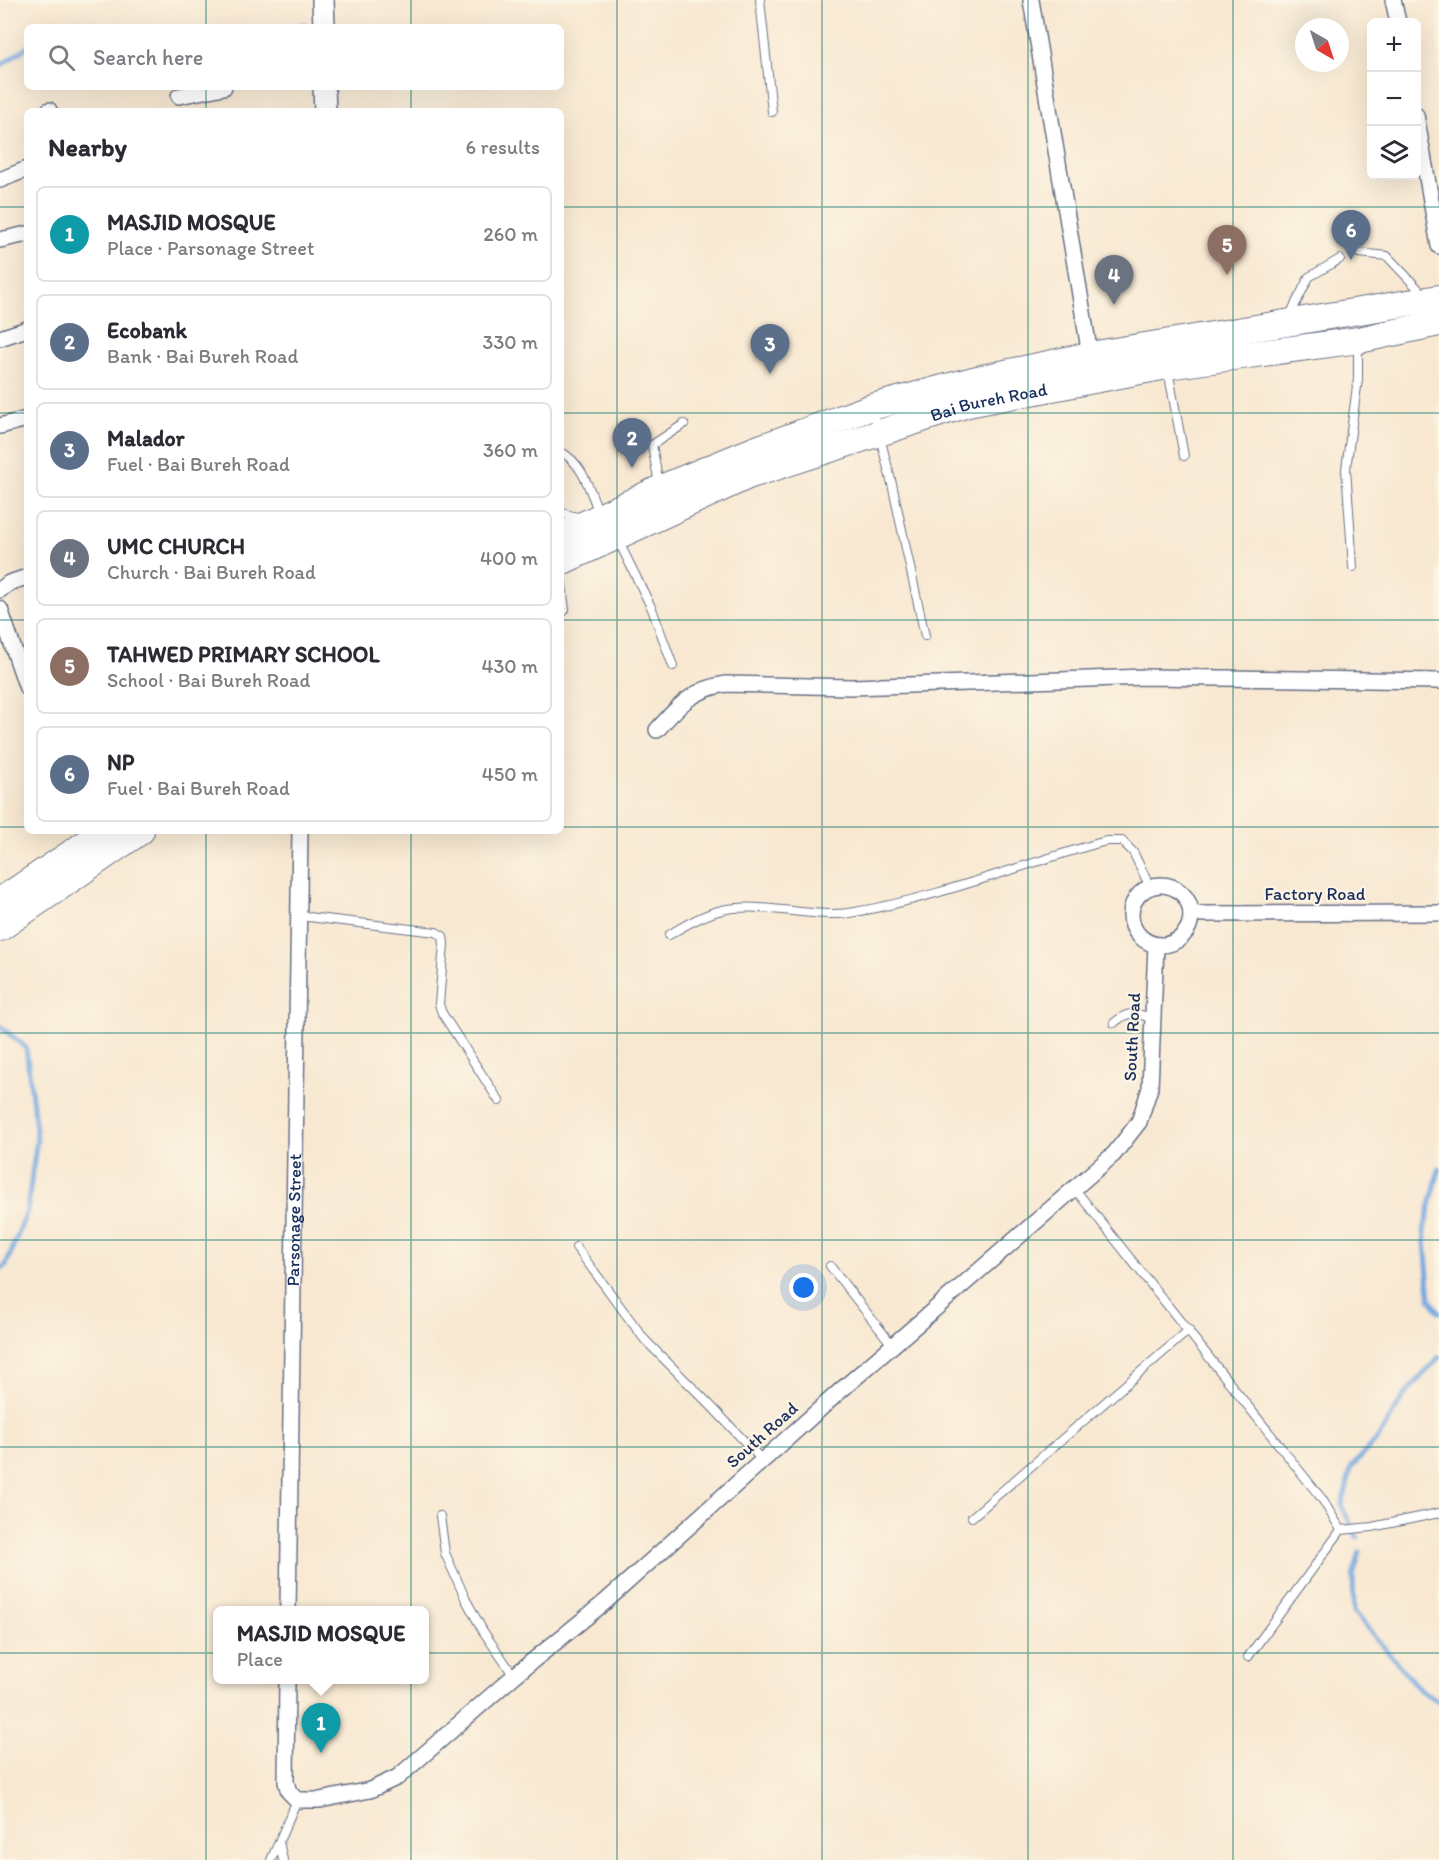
<!DOCTYPE html>
<html lang="en">
<head>
<meta charset="utf-8">
<style>
	body { margin:0; font-family:Itim,sans-serif; background:#f2f2f3; color:#2b2b33 }
	.controls { position:absolute; right:18px; top:18px; display:grid; overflow:hidden; border-radius:9px; box-shadow:0 6px 24px #0002 }
	.controls button { width:54px; height:54px; display:grid; place-items:center; padding:0; border:0; border-bottom:2px solid #e1e1e2; background:#fff; color:#2b2b33; font:30px sans-serif }
	.compass { position:absolute; left:1295px; top:18px; width:54px; height:54px; border-radius:50%; background:#fff; box-shadow:0 6px 24px #0002; rotate:141deg }
	.you { position:absolute; left:804px; top:1288px; width:21px; height:21px; margin:-15px; border:4px solid #fff; border-radius:50%; background:#1a73e8; box-shadow:0 0 0 9px #1a73e833 }
	.badge { display:grid; place-items:center; width:39px; height:39px; border-radius:50%; background:#d93025; color:#fff; font-size:20px; font-weight:700 }
	.pin { position:absolute; translate:-50% -50px; filter:drop-shadow(0 2px 3px #0008) }
	.pin::after { content:''; position:absolute; top:32px; width:21px; height:18px; background:inherit; clip-path:polygon(0 0,100% 0,50% 100%) }
	.popup { position:absolute; left:213px; top:1606px; width:216px; height:78px; box-sizing:border-box; display:grid; place-content:center; border-radius:9px; background:#fff; filter:drop-shadow(0 2px 4px #0005); font-size:20px; white-space:nowrap; color:#7c7c81 }
	.popup b { font-size:22px; color:#2b2b33 }
	.popup::after { content:''; position:absolute; left:50%; top:100%; margin-left:-12px; border:12px solid transparent; border-top-color:#fff }
	.list { margin:0; padding:0; list-style:none }
	h2 { display:flex; justify-content:space-between; align-items:center; height:78px; margin:0; padding:0 24px; font-size:26px }
	h2 small { font-size:20px; font-weight:400; color:#7c7c81 }
	.list li { display:grid; grid-template-columns:39px 1fr auto; gap:18px; align-items:center; box-sizing:border-box; height:96px; margin:0 12px 12px; padding:0 12px; border:2px solid #e1e1e2; border-radius:9px }
	.list b { display:block; font-size:22px; white-space:nowrap }
	.list p { margin:0; font-size:20px; white-space:nowrap; color:#7c7c81 }
	.list em { font-size:20px; font-style:normal; color:#7c7c81 }
	.icon { flex:none; width:33px; height:33px; fill:none; stroke:currentColor; stroke-width:2; stroke-linecap:round; stroke-linejoin:round }
	.map { position:relative; flex:none; width:1439px; height:1860px; overflow:hidden }
	.search { position:absolute; background:#fff; box-shadow:0 6px 24px #0002; left:24px; top:24px; width:540px; height:66px; display:flex; align-items:center; gap:15px; box-sizing:border-box; padding:0 21px; border-radius:9px; color:#7c7c81; font-size:22px }
	.panel { position:absolute; background:#fff; box-shadow:0 6px 24px #0002; left:24px; top:108px; width:540px; height:726px; border-radius:9px }
	.map>svg:first-child { display:block }
	.lines { fill:none; stroke-linecap:round; stroke-linejoin:round }
	.stream { stroke:#73a7e0; stroke-width:5 }
	.service-casing { stroke:#687086; stroke-width:10 }
	.minor-casing { stroke:#687086; stroke-width:18 }
	.secondary-casing { stroke:#687086; stroke-width:24 }
	.trunk-casing { stroke:#687086; stroke-width:28 }
	.service { stroke:#fff; stroke-width:8 }
	.minor { stroke:#fff; stroke-width:15 }
	.secondary { stroke:#fff; stroke-width:21 }
	.trunk { stroke:#fff; stroke-width:26 }
	.grid { fill:none; stroke:#0f766e; stroke-width:1.5; stroke-opacity:0.55 }
	.labels { text-anchor:middle; dominant-baseline:central; stroke-width:4.5; stroke-linejoin:round; paint-order:stroke }
	.street-label { font-size:18px; fill:#1b2f5e; stroke:#fcf5e5 }
</style>
</head>
<body>
<div class="map">
<svg width="1439" height="1860" viewBox="0 0 1439 1860">
	<rect width="100%" height="100%" fill="#fcf5e5"/>
	<filter id="ink" filterUnits="userSpaceOnUse"><feTurbulence type="fractalNoise" baseFrequency=".0167" numOctaves="2"/><feDisplacementMap in="SourceGraphic" scale="12" xChannelSelector="R" yChannelSelector="G"/><feConvolveMatrix kernelMatrix="1 2 1 2 8 2 1 2 1" color-interpolation-filters="sRGB"/></filter>
	<filter id="wash" filterUnits="userSpaceOnUse"><feTurbulence type="fractalNoise" baseFrequency=".008" numOctaves="4" result="noise"/><feDisplacementMap in="SourceGraphic" scale="24" xChannelSelector="R" yChannelSelector="G"/><feGaussianBlur stdDeviation="1.35" result="paint"/><feColorMatrix in="noise" values="0 0 0 0 0 0 0 0 0 0 0 0 0 0 0 0 0 1.4 0 .05"/><feComposite in="paint" operator="in"/></filter>
	<g filter="url(#wash)">
		<rect width="100%" height="100%" fill="#f8e8d1"/>
		<g class="lines">
			<path class="stream" d="M291,27L305,24
				M0,66L27,47
				M0,1026L26,1048L37,1138L27,1211L6,1265L0,1269
				M1439,1169L1424,1230L1430,1299L1439,1312
				M1357,1537L1342,1507L1351,1468L1378,1438L1403,1397L1439,1357
				M1360,1552L1353,1576L1354,1612L1420,1690L1439,1701"/>
		</g>
	</g>
	<g filter="url(#ink)">
		<g class="lines">
			<g class="service-casing">
				<path id="service" d="M760,0L772,112
					M1359,253L1387,256L1424,295
					M1289,317L1309,277L1340,259
					M1168,370L1184,456
					M873,410L892,484L925,636
					M561,452C583,463 590,491 599,513
					M659,484L652,445L684,424
					M561,513L582,518
					M618,540L652,609L673,666
					M1353,567L1346,469L1358,379V344
					M561,577L565,610L561,614
					M300,916L436,932L443,936L444,944L439,1004L442,1013L499,1101
					M669,935C685,925 704,914 722,910C763,901 815,920 855,912C941,897 1022,864 1106,841H1122L1133,852L1150,887
					M1114,1023C1129,1010 1134,1013 1152,1018
					M1074,1188L1322,1499L1341,1530
					M576,1247L645,1340L713,1408L763,1461
					M830,1266L893,1346
					M440,1516L445,1553L466,1600L483,1631L514,1676
					M972,1517L1189,1330
					M1248,1657L1341,1530L1372,1527L1439,1513
					M279,1842L283,1860
					M271,1860L297,1800"/>
			</g>
			<g class="minor-casing">
				<g id="minor">
					<path d="M1031,0L1090,355"/>
					<path d="M1393,0L1398,22"/>
					<path d="M179,96L224,87"/>
					<path d="M49,111V110"/>
					<path d="M1416,115L1439,246"/>
					<path d="M0,180L27,169"/>
					<path d="M0,240L27,234"/>
					<path d="M0,338L27,329"/>
					<path d="M0,426L27,419"/>
					<path d="M0,590L9,583L27,577"/>
					<path d="M0,609L27,688"/>
					<path d="M657,730C678,706 693,689 726,684L852,687L1146,677L1439,681"/>
					<circle cx="1161" cy="915" r="30"/>
					<path d="M1191,914L1439,913"/>
					<path id="s1" d="M288,1610L300,831"/>
					<path d="M287,1680L286,1782L289,1792L297,1800H320L370,1790L398,1777L514,1676L605,1602L840,1391L1114,1154L1139,1122L1150,1088L1156,945"/>
				</g>
			</g>
			<g class="secondary-casing">
				<path id="secondary" d="M323,0L324,27
					M324,87L325,111"/>
			</g>
			<g class="trunk-casing">
				<g id="trunk">
					<path d="M561,535L661,488L754,450L872,407L973,380L1090,355L1439,298"/>
					<path id="s2" d="M561,562L748,476L968,404L1167,366L1359,340L1439,323"/>
					<path d="M0,901L104,831"/>
					<path d="M0,928L141,831"/>
				</g>
			</g>
			<use href="#service" class="service"/>
			<use href="#minor" class="minor"/>
			<use href="#secondary" class="secondary"/>
			<use href="#trunk" class="trunk"/>
		</g>
	</g>
	<path class="grid" d="M206,0V27M411,0V27M617,0V1860M822,0V1860M1028,0V1860M1233,0V1860M206,87V111M411,87V111M0,207H27M561,207H1439M0,413H27M561,413H1439M0,620H27M561,620H1439M0,827H27M561,827H1439M206,831V1860M411,831V1860M0,1033H1439M0,1240H1439M0,1447H1439M0,1653H1439"/>
	<g class="labels">
		<g class="street-label">
			<text stroke="none"><textPath href="#s2" startOffset="458">Bai Bureh Road</textPath></text>
			<text x="1315" y="894">Factory Road</text>
			<text transform="translate(1132 1037) rotate(-87)">South Road</text>
			<text stroke="none"><textPath href="#s1" startOffset="390">Parsonage Street</textPath></text>
			<text transform="translate(762 1435) rotate(-42)">South Road</text>
		</g>
	</g>
</svg>
<div class="controls">
<button>+</button>
<button>−</button>
<button><svg class="icon" aria-label="layers" viewBox="0 0 24 24"><path d="M12 4l9 5-9 5-9-5zM3 14l9 5 9-5"/></svg></button>
</div>
<svg class="compass" viewBox="-18 -18 36 36"><path d="M0-13l5 13h-10z" fill="#e53935"/><path d="M0 13l5-13h-10z" fill="#7c7c81"/></svg>
<div class="you"></div>
<div class="pin badge" style="left:321px;top:1753px;background:#0f9aa8">1</div>
<div class="popup"><b>MASJID MOSQUE</b>Place</div>
<div class="pin badge" style="left:632px;top:468px;background:#5c6f8a">2</div>
<div class="pin badge" style="left:770px;top:374px;background:#5c6f8a">3</div>
<div class="pin badge" style="left:1114px;top:305px;background:#6b7280">4</div>
<div class="pin badge" style="left:1227px;top:275px;background:#8d6e63">5</div>
<div class="pin badge" style="left:1351px;top:260px;background:#5c6f8a">6</div>
<div class="search"><svg class="icon" aria-label="search" viewBox="0 0 24 24"><circle cx="10" cy="10" r="6"/><path d="M15 15l6 6"/></svg>Search here</div>
<section class="panel">
<h2>Nearby<small>6 results</small></h2>
<ul class="list">
<li><span class="badge" style="background:#0f9aa8">1</span><div><b>MASJID MOSQUE</b><p>Place · Parsonage Street</p></div><em>260 m</em></li>
<li><span class="badge" style="background:#5c6f8a">2</span><div><b>Ecobank</b><p>Bank · Bai Bureh Road</p></div><em>330 m</em></li>
<li><span class="badge" style="background:#5c6f8a">3</span><div><b>Malador</b><p>Fuel · Bai Bureh Road</p></div><em>360 m</em></li>
<li><span class="badge" style="background:#6b7280">4</span><div><b>UMC CHURCH</b><p>Church · Bai Bureh Road</p></div><em>400 m</em></li>
<li><span class="badge" style="background:#8d6e63">5</span><div><b>TAHWED PRIMARY SCHOOL</b><p>School · Bai Bureh Road</p></div><em>430 m</em></li>
<li><span class="badge" style="background:#5c6f8a">6</span><div><b>NP</b><p>Fuel · Bai Bureh Road</p></div><em>450 m</em></li>
</ul>
</section>
</div>
</body>
</html>
